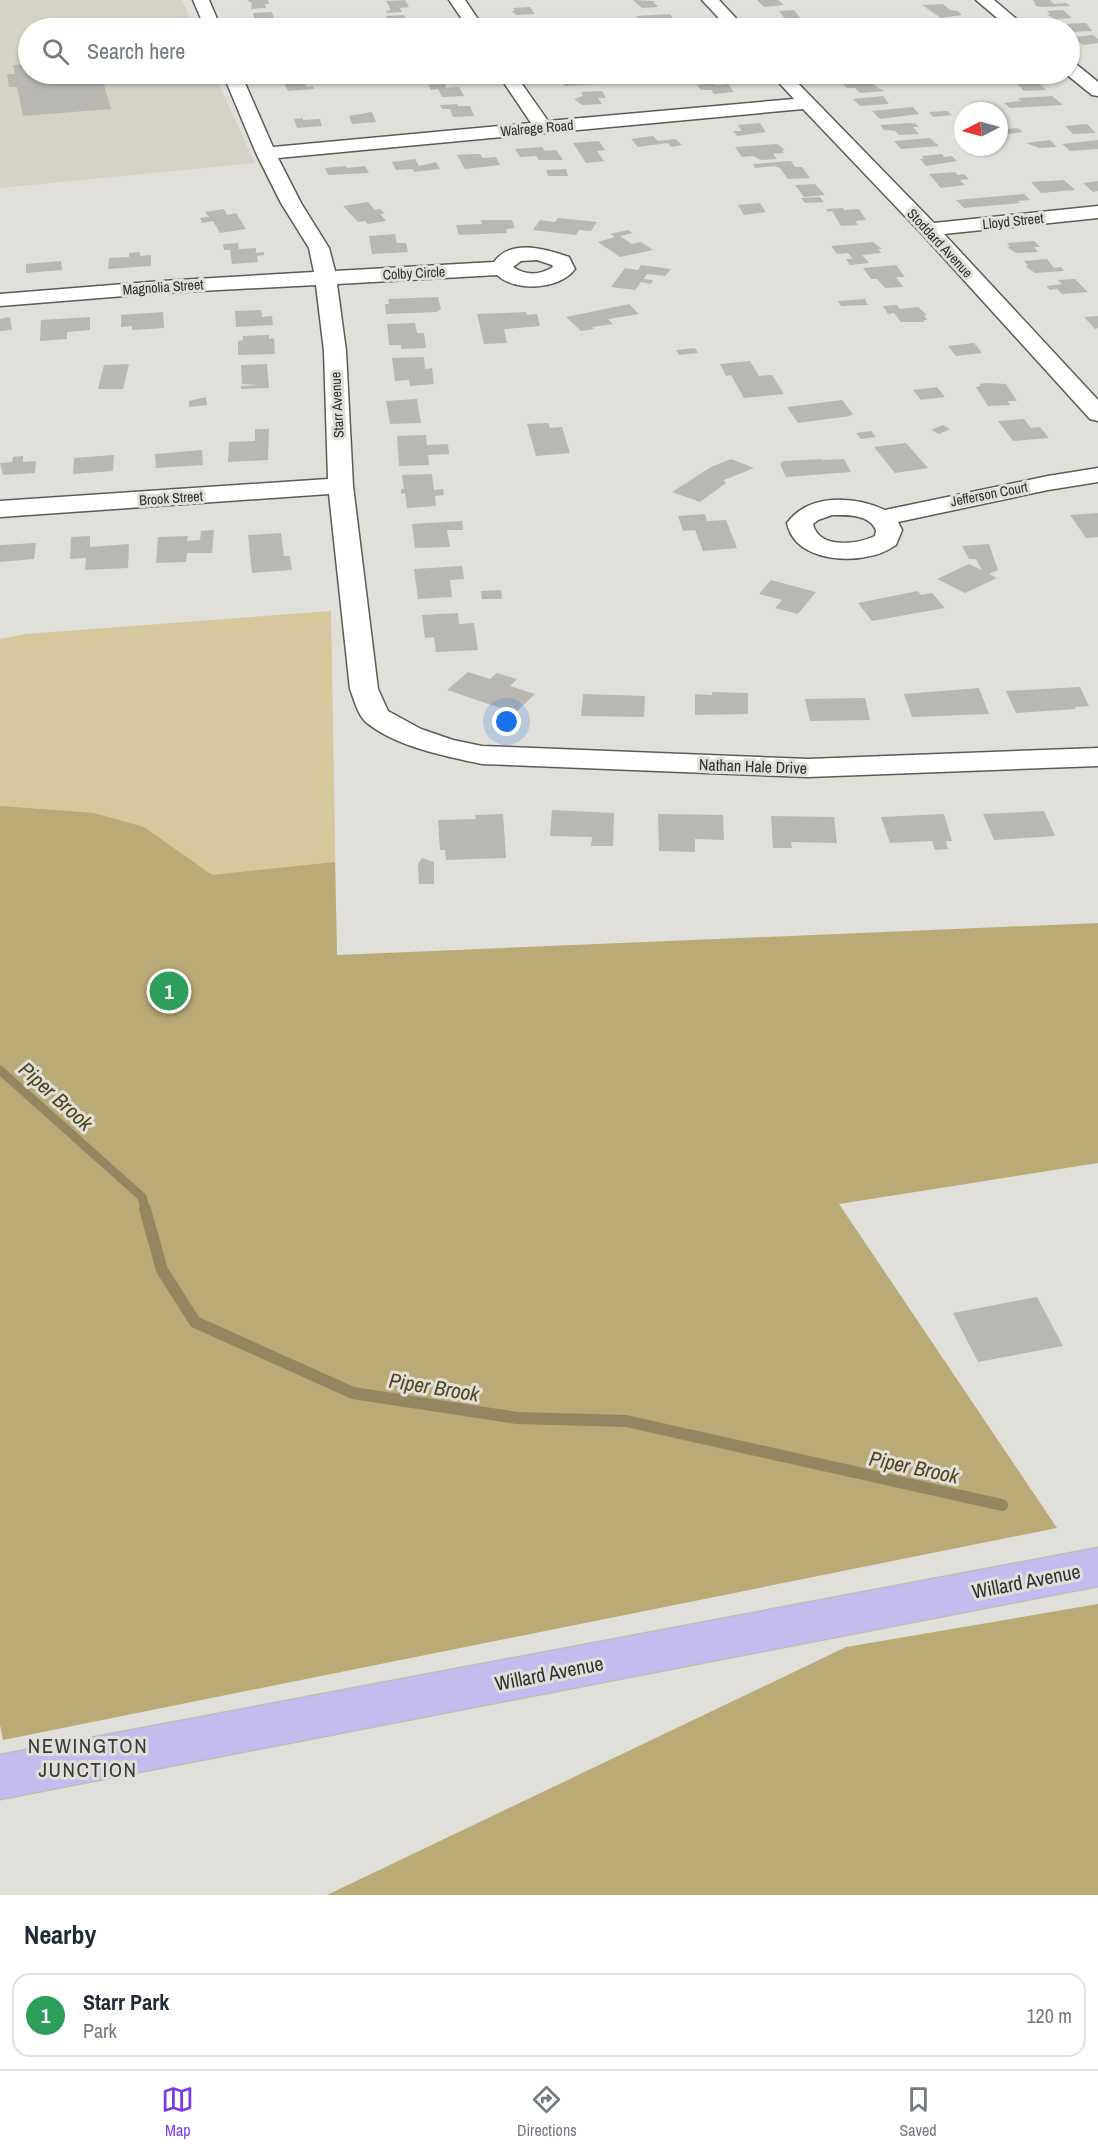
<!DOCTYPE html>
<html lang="en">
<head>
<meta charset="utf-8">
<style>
	body { margin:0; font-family:"Archivo Narrow",sans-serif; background:#f6f6f7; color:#1f2937 }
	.compass { position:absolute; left:954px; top:102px; width:54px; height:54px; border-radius:50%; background:#fff; box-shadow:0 2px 4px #0004; rotate:264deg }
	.you { position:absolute; left:507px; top:722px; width:21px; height:21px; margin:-15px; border:4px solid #fff; border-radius:50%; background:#1a73e8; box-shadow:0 0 0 9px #1a73e833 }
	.badge { display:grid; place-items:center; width:39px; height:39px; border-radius:50%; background:#7c3aed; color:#fff; font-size:20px; font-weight:700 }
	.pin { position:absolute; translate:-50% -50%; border:3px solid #fff; box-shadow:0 2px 6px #0006 }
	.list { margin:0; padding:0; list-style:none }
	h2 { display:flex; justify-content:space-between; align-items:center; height:78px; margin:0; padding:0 24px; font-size:26px }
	h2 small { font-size:20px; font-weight:400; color:#747a83 }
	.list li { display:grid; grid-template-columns:39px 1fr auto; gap:18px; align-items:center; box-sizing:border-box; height:84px; margin:0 12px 12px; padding:0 12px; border:2px solid #e0e1e3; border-radius:18px }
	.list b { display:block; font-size:22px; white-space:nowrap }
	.list p { margin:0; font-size:20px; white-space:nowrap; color:#747a83 }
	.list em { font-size:20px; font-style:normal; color:#747a83 }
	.icon { flex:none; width:33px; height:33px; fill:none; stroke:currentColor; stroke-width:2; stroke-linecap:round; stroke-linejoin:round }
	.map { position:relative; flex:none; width:1098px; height:1895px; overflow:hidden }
	.search { position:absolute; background:#fff; box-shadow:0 2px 4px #0004; left:18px; right:18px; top:18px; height:66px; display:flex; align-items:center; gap:15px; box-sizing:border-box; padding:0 21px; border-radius:33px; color:#747a83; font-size:22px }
	.sheet { height:174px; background:#fff }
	nav { display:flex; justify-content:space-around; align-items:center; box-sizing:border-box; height:84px; border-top:2px solid #e0e1e3; background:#fff; font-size:16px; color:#747a83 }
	nav a { display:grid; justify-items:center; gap:3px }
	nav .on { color:#7c3aed }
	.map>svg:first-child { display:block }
	.built { fill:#d6d3c6 }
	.green { fill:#d5c89c }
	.forest { fill:#baaa75 }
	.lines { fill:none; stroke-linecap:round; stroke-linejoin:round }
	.stream-far1 { stroke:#928761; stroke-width:9 }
	.stream { stroke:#928761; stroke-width:12 }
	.building { fill:#b9b7b1 }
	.minor-casing { stroke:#5d5b56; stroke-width:3 }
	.major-casing { stroke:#bdbdbc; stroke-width:3 }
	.minor { fill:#fff; fill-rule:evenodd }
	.major { fill:#c6bbef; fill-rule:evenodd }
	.labels { text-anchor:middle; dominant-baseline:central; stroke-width:6; stroke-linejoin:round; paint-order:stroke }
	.far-street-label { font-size:14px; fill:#31302e; stroke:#e0dfd9 }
	.street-label { font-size:16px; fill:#31302e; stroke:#e0dfd9 }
	.near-street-label { font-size:20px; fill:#31302e; stroke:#e0dfd9 }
	.near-water-label { font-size:21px; font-style:italic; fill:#50441a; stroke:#e0dfd9 }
	.near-neighbourhood-label { font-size:21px; letter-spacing:1.5px; fill:#3a3935; stroke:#e0dfd9 }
</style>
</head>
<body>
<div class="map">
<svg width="1098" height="1895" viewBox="0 0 1098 1895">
	<rect width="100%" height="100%" fill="#e0dfd9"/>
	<path class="built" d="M0,0H182L194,28H28V74H214L255,163L0,188Z"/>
	<path class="green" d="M331,611L342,1257L0,1027V639L26,634Z"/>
	<path class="forest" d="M0,806L94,813L144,827L212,875L335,862L337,955L1098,923V1163L839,1204L1057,1528L3,1740L0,1725Z
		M1098,1604V1895H327L846,1647Z"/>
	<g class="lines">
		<path class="stream-far1" d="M0,1070L142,1197L146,1211"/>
		<path class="stream" d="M145,1209L162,1270L195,1322L353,1393L517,1418L626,1421L1002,1505"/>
	</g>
	<path class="building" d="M247,0H268L269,4H265L266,8L251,9L252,3Z
		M405,0L409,7L400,8L402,12L387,13L386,11L391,10L386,1Z
		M633,0L653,1L658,7L642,8Z
		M757,0H778L784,5L764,7Z
		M1033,0H1050L1054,4L1066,3L1070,6L1040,7L1036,6Z
		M943,4L950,10L958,11L962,15L941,18L922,5Z
		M530,7L535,14L517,15L511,11H515L513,8Z
		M794,10L801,19H795L801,27L784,28L778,19H785L779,11Z
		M1063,10L1072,18L1056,19L1047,15L1050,14L1047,11Z
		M272,12L274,19L255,21L253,13Z
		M670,14L675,21L660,22L663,26L640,27L638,24H642L636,16Z
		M404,15L406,19L416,18L419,26L382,27L379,22L388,21L386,16Z
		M958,19H969L974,23L968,24L972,28H952L947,23H961Z
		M1086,23L1092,31L1073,32L1064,24Z
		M1093,35L1098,39V43L1083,45L1073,37Z
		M28,64V74H101L111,109L23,116L17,87H9L7,74H15L13,65Z
		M430,74H452L453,76H450L451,80L434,81Z
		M569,74H590L599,84L565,86L561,78L571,77Z
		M825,74H872L875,76L831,80Z
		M979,74H1030L1034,77L1004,80L1000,76L983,77Z
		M304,81L307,87L313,86L314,89L288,91L284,83Z
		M714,81L717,85L728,84L734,92L714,94L711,90H701L697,85H701L699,82Z
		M872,82L878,88L885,91L860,93L855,88H847L843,84Z
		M1038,82L1046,90L1024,91L1016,83Z
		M445,84L446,87L444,88L459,87L464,96L442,97L438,89L431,90L428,85Z
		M602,91L606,98H598L602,104L582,105L574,99L583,96L581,92Z
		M883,96L889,104L860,106L853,99Z
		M1052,96L1063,105L1010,108L1004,103L1021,101L1018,98Z
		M457,104L458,106H470L474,116L453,117L450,109H442L440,105Z
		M913,107L919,114L880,119L872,111Z
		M947,111L952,115L933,117L929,112Z
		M372,112L376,122L352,124L349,116Z
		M303,118V120L320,119L322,126L297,128L294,119Z
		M760,123L766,132L737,136L733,131H742L738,125Z
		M909,123L916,124L919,127H913L919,134L899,135L895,131L884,130L880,125Z
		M1087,124L1096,133L1073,134L1065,126Z
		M1018,128L1023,132L999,135V130Z
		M653,136L658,141L676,139L682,145L671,147L668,143L638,147L631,139Z
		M930,138L939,146L901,149L894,141Z
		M1050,140L1057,147L1039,148L1026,143Z
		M1098,140V149L1070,151L1062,144Z
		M599,141L605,150L597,151L604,161L586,163L573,143Z
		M777,144L785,150H782L784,153L773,154L777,159L761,160L753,156L742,157L735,147Z
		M542,147L545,151L556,150L563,160H539L536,156L520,157L515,149Z
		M982,147L988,153L971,155L965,149Z
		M473,154H480L483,158L496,157L500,165L465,169L457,155Z
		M942,154L944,157L952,156L957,161L926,166L920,159H924L922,156Z
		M415,159L419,166L436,162L440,169L414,172L413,169L396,170L392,162Z
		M791,161L795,167H802L810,178L788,179L780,168L774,166L755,168L753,164Z
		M346,166L347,168L365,166L369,173L328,175L325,168Z
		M566,169L568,176H548L546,170Z
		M955,172L958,175L964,174L969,179L960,180L965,185L941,188L929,174Z
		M1064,180L1075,190L1041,193L1031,182Z
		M1098,181V191L1093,192L1083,183Z
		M815,184L825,195L804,197L795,185Z
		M1024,194L1030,200L1017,201L1020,203L964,208L956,200Z
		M820,197L824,202L805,203L801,198Z
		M368,202L375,210L380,209L385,214H380L386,221L368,224L365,221L358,222L343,206Z
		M760,203L766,212L744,215L738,205Z
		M843,208L844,210L859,209L866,220L855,221L858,225L841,226L832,211L828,212L826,209Z
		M224,209L227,215L236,213L246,229L220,233L213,221L202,223L200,218L209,217L205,212Z
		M558,218L597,222L591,231L579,230L576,235L533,230L540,220L555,222Z
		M481,220H512L515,228L506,229L507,233L459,235L456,225L482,224Z
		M628,230L633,233L620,236L632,244L641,242L653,250L620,257L598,242L615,237L610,234Z
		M395,234L397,243H406L408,252L372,254L369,236Z
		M1034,241L1040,247H1034L1038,252L1016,253L1007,247H1010L1007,243Z
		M873,242L882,249H878L881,253L862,255L869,263L850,265L846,259H853L848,253L837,254L831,246Z
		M238,243L239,249L256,248V253L264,252V255L257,256L258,262L232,264L230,250H224L223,244Z
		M140,252V256L151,255V266L108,269L109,258L129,257V253Z
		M1047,259L1054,268L1061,267L1064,271L1035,273L1025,266H1028L1024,261Z
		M61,261L62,270L26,273V264Z
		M641,265L671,269L665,276L647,274L644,279L653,280L651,284L641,282L635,290L611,287L625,268L638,270Z
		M896,265L905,277H896L903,287L885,288L877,279H871L863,268Z
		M1075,279L1088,292L1062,294L1057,289L1050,290L1046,286L1062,284L1058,280Z
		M438,297L441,309L437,312L386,314L385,304H389L388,299Z
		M865,299L868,305L841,306L838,301Z
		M629,304L639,314L608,319L613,324L592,327L594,329L581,331L566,317Z
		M897,305L900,309L918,307L927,315H924L927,320H923L925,322H901L894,313L888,314L883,306Z
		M261,310L262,317L272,316L273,325L236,327L235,311Z
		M163,312L164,328L132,330V326L121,327V315Z
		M526,312L527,315L537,314L540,326L504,329L507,343L484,344L477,314Z
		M1098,316V328L1095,329L1084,317Z
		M10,317L12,330L0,331V319Z
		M90,317V330L67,332V339L40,341L41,320Z
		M415,323L417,333H424L426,348L401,349V345H389L387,324Z
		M269,335V339L274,338L275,354L238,355V341L243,340V336Z
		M974,343L982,353L956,356L948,346Z
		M695,348L698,353L679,355L676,350Z
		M424,357L425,369L432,368L434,384L410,386L409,380L395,381L392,358Z
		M750,361L759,376L772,375L784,394L744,398L731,375L726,376L720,364Z
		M129,364L123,389H98L104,365Z
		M267,364L269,388L241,389V386L259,385L242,384L241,365Z
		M987,383L1006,384L1017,401H1008L1010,405L988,406L976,387L981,386L979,384Z
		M937,387L945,397L921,400L913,390Z
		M206,397L207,405L189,407V401Z
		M417,399L421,423L390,424L386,401Z
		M842,400L853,414L850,416L798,423L787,407Z
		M1024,419L1031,428L1040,427L1049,438L1013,441L998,421Z
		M548,423L550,428L562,427L570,453L536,456L527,424Z
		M943,425L950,429L939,434L931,430Z
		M255,429H269L268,460L228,462L229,442L255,441Z
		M871,431L876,437L861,439L856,433Z
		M426,435L427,445L448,444L449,454L428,455L429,465L399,466L397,436Z
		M906,443L928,468L895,473L874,447Z
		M202,450L203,465L156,468L155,454Z
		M114,455L113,471L73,474L74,458Z
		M23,456V462L36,461L35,473L3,475L0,463L12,462L13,457Z
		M731,459L754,468L724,480L726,483L700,502L672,492L711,467Z
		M822,459V460L844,459L851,472L786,477L780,464L783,461Z
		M432,474L434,490L443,489L444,495L435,496L436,506L407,508L405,493L401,494V489H404L402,475Z
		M1098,513V537L1086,538L1070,515Z
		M705,514L707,521L726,520L737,548L703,551L695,530L683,531L678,516Z
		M462,521L463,530H447L450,547L415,548L412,524Z
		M214,530L212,553H187L186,562L156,563L158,537L188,536L187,541L200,540L201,531Z
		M281,533L284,556H290L292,570L252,573L248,535Z
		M90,536V547L129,544L128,568L85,570L86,558L70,559L71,537Z
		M36,543L34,559L0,562V545Z
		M989,544L998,570L989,574L997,578L965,593L937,579L969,564L982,570L976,559H969L962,546Z
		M462,566L464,579L450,580L452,597L418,599L414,569Z
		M771,580L816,592L798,614L775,608L782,600L759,594Z
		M501,590L502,599H482L481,591Z
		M918,591L921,595L932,593L945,608L872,621L858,603Z
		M458,613L459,624L474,623L478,650L436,652L434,637L425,638L422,615Z
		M468,672L490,679L497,673L517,679L510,686L535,694L515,713L447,690Z
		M1080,687L1089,706L1075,707L1076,709L1016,713L1006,691Z
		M979,688L989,714L912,717L904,694Z
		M712,692L748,693V714L695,715V694L712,695Z
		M583,694L645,696L644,717L581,716Z
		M865,698L870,720L810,721L805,699Z
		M552,810L614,813L613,846H591L592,837L550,836Z
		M1044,811L1055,836L994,840L983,814Z
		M503,814L506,858L446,860L445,850H440L438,820L476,819L475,815Z
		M658,814L723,815L724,840L695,839V852L659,851Z
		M944,814L952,841H946L948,849L935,850L932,841L890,843L881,817Z
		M771,816L834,817L837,843L791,842L792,848H773Z
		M422,858L434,862V884H419L418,864Z
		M1037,1297L1063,1346L978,1362L953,1313Z"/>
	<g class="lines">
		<g class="minor-casing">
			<path id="minor" d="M193,0H209L221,28H205Z
				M449,0H465L484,28H468Z
				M702,0H719L745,28H728Z
				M976,0H994L1027,28H1009Z
				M1070,63L1076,64L1098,82V96L1092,95L1066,74H1070Z
				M223,74H241L273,147L531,123L498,74H515L548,121L794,99L771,74H789L934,223L1098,206V218L944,234L1098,400V421L1090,419L922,234L803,109L278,158L301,203L329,248L335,271L494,262C511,238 546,249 569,257L575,269C560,290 515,292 497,275L337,284L346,351L353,486L378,689L388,711L421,729L453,740L482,746L808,759L1098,748V766L808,777L482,764C445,756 397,747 367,723C358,716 354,699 350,689L329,494L0,517V501L328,479L324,351L316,285L162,293L0,306V294L162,281L314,272L309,248L281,203L256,153ZM537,260L552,265L553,267C540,275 526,276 513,267L521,261Z
				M1098,468V482L1048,490L898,522L902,530L896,545C888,550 879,555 870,556C842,563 794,558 787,523C809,493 854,496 885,510L1048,476ZM832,515C847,515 869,514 876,530L875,536C858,544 819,550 813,524L818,520Z"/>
		</g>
		<g class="major-casing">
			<path id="major" d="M1098,1548V1586L0,1799V1755Z"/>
		</g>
		<use href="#minor" class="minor"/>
		<use href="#major" class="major"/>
	</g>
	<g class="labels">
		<g class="far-street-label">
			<text transform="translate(537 128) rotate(-5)">Walrege Road</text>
			<text transform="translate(1013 221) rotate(-6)">Lloyd Street</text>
			<text transform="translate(940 243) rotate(47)">Stoddard Avenue</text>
			<text transform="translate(414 273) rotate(-3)">Colby Circle</text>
			<text transform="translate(163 287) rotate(-4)">Magnolia Street</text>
			<text transform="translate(337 405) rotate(-93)">Starr Avenue</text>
			<text transform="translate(989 494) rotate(-11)">Jefferson Court</text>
			<text transform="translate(171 498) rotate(-4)">Brook Street</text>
		</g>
		<g class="street-label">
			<text transform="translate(753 766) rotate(2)">Nathan Hale Drive</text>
		</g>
		<g class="near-street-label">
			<text transform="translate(1026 1581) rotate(-11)">Willard Avenue</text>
			<text transform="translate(549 1673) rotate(-11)">Willard Avenue</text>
		</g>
		<g class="near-water-label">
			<text transform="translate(56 1096) rotate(42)">Piper Brook</text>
			<text transform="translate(434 1387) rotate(9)">Piper Brook</text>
			<text transform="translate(914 1467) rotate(12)">Piper Brook</text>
		</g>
		<g class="near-neighbourhood-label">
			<text x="88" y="1745">NEWINGTON<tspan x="88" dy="24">JUNCTION</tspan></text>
		</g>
	</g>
</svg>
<svg class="compass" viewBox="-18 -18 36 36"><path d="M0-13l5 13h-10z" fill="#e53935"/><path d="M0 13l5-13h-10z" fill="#747a83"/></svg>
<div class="you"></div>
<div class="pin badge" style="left:169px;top:991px;background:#2e9e5b">1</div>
<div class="search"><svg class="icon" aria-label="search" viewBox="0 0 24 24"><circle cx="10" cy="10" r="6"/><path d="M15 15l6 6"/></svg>Search here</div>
</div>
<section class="sheet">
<h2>Nearby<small></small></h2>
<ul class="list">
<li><span class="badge" style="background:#2e9e5b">1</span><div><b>Starr Park</b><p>Park</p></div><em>120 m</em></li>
</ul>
</section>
<nav>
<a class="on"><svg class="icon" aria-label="map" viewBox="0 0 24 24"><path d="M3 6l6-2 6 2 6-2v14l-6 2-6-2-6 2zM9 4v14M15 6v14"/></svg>Map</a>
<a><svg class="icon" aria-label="directions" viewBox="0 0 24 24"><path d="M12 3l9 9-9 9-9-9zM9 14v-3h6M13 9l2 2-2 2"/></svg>Directions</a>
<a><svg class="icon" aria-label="saved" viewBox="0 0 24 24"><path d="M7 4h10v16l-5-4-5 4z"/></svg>Saved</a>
</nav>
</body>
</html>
